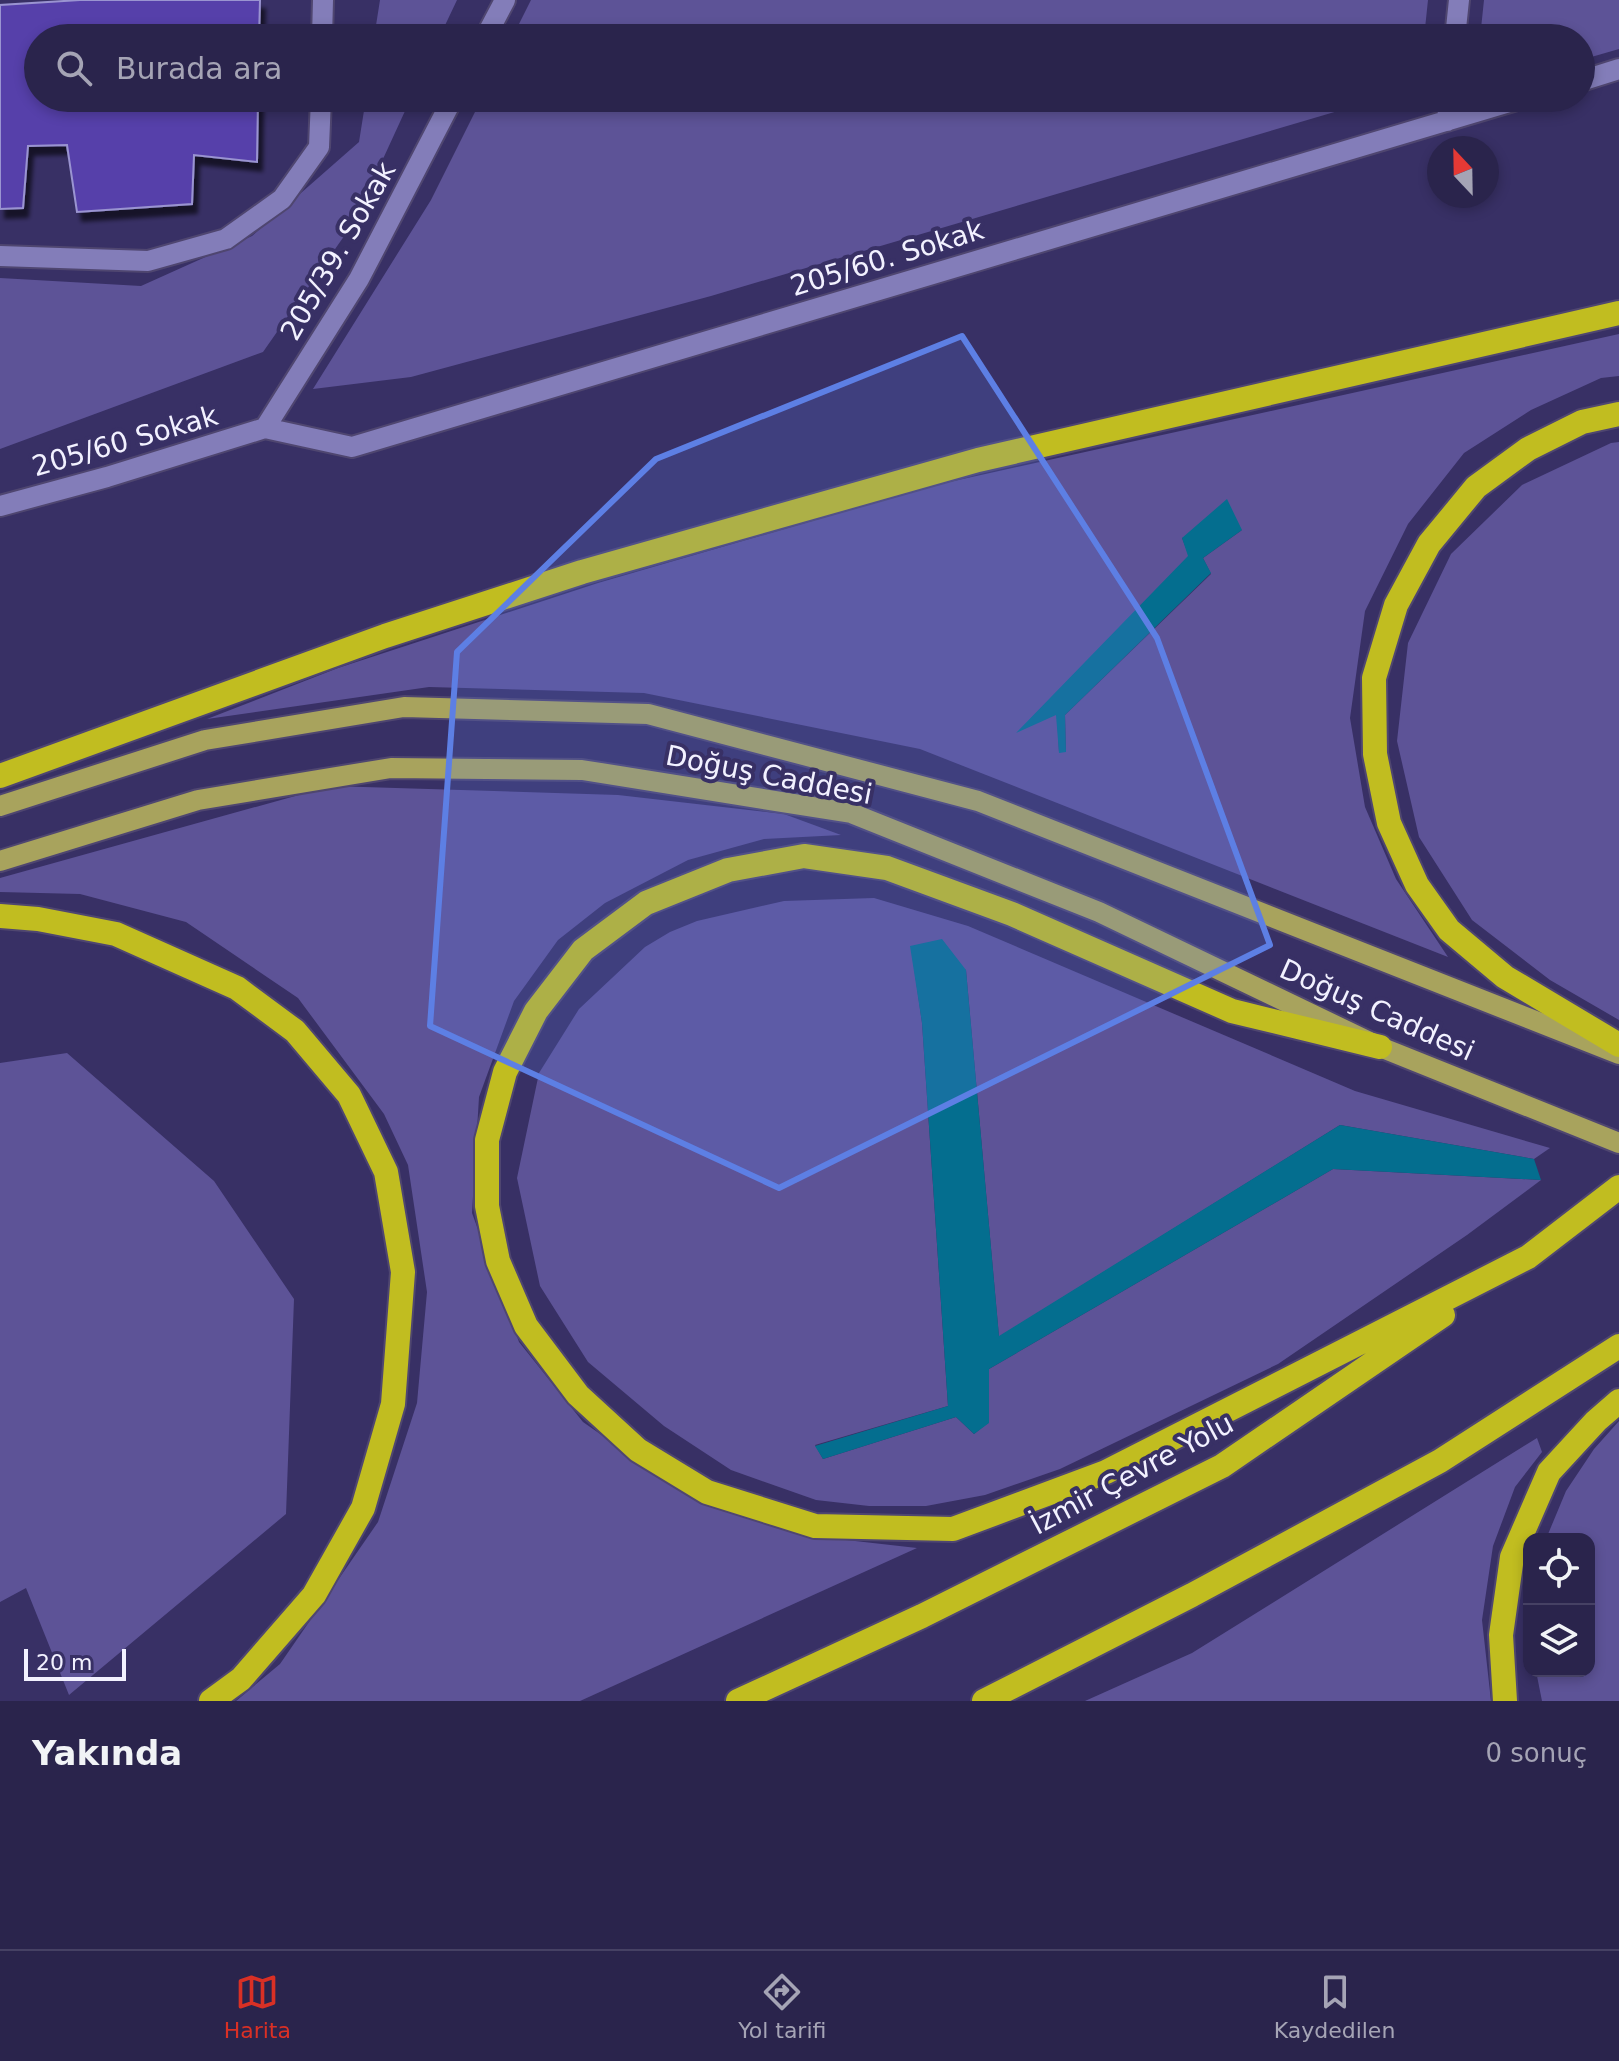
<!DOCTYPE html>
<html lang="tr">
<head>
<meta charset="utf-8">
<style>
	body { margin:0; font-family:"DejaVu Sans",sans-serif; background:#363056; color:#f1f3f6 }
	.controls { position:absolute; right:24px; bottom:24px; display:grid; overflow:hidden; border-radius:16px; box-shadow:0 4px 12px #0003 }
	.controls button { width:72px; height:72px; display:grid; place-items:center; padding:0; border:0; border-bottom:2px solid #464164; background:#2a244c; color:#f1f3f6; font:40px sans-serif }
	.compass { position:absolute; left:1427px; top:136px; width:72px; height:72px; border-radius:50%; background:#2a244c; box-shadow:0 4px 12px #0003; rotate:338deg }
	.scale { position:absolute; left:24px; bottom:20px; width:102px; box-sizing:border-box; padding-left:8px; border:4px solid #f2f1ff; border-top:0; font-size:22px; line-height:28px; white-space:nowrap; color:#f2f1ff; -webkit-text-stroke:6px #383065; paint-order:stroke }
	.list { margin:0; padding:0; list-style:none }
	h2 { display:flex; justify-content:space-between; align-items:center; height:104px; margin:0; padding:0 32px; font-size:34px }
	h2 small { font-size:26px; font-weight:400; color:#a5a4b5 }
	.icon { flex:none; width:44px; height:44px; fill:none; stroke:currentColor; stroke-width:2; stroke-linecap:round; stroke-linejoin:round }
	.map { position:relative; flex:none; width:1619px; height:1701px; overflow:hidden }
	.search { position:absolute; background:#2a244c; box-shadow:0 4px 12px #0003; left:24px; right:24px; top:24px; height:88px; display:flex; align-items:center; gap:20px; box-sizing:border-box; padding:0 28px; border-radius:44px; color:#a5a4b5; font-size:30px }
	.sheet { height:248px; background:#2a244c }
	nav { display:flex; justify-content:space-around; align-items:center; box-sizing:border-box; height:112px; border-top:2px solid #464164; background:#2a244c; font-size:22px; color:#a5a4b5 }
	nav a { display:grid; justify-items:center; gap:4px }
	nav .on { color:#d93025 }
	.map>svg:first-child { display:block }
	.green { fill:#5d5397; fill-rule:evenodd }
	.water { fill:#046e8f }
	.building { fill:#5740aa; stroke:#9a94d1; stroke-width:2; filter:url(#shadow) }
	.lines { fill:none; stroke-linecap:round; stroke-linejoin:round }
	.minor-casing { stroke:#4f4670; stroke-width:24 }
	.major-casing { stroke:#4f4670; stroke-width:24 }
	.highway-casing { stroke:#4f4670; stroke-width:28 }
	.minor { stroke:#837db9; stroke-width:20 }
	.major { stroke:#a8a35d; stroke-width:20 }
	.highway { stroke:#c1bd20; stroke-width:24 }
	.marked { fill:#5d7fe4; fill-opacity:0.2; stroke:#5d7fe4; stroke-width:6; stroke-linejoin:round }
	.labels { text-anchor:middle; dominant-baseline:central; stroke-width:8; stroke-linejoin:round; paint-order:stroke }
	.street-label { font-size:28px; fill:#f2f1ff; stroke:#383065 }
</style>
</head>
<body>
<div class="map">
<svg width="1619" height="1701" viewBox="0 0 1619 1701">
	<defs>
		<filter id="shadow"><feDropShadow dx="5" dy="9" stdDeviation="2" flood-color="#0009"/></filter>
	</defs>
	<rect width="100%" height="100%" fill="#383065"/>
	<path class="green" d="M380,0H457L439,38H374Z
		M531,0H1428L1424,38H512Z
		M1484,0H1619V49L1581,60V38H1480Z
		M366,98H411L354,222L263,352L0,449V278L141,286L252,236L359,142Z
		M482,98H1382L711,296L411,377L313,389L431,200Z
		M1619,334V376L1601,378L1531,410L1464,453L1408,524L1365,611L1350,718L1365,807L1396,879L1448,957L920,749L644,693L429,687L207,719L338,668L598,583L936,485ZM1242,530L1203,558L1211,574L1065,715L1066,752H1059L1057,715L1189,556L1182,538Z
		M1619,442V1020L1550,980L1472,920L1419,837L1397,741L1408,643L1451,554L1522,485L1611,443Z
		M331,786L618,795L784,814L841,835L764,839L688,860L605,903L558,940L514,1001L479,1097L472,1213L519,1342L583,1422L683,1492L811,1536L917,1548L580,1701H236L280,1664L378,1522L417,1403L427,1292L408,1165L384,1114L298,998L186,922L80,894L0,892V878Z
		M874,898L968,926L1355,1091L1550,1148L1534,1159L1340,1125L999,1337L966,970L911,946L922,1023L948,1406L815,1445L823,1459L956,1417L974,1434L989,1422V1369L1333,1169L1541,1180L1467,1235L1278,1364L1060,1469L985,1495L926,1506H869L816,1500L731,1470L664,1426L588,1362L540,1286L517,1178L539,1073L579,1009L645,947L670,932L697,921L784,901Z
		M67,1053L214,1181L294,1299L286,1514L69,1695L26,1588L0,1602V1063Z
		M1619,1421V1701H1542L1536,1671H1589V1539H1546L1566,1491L1594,1449Z
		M1537,1438L1542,1452L1515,1487L1493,1546L1482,1620L1491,1701H1085L1192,1653Z"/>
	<path class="water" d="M1227,499L1242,530L1203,558L1211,573L1065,715L1066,752L1059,753L1056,715L1016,733L1188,556L1182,538Z
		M942,939L966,970L999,1336L1340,1125L1534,1159L1541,1180L1333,1169L989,1369V1423L974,1434L956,1417L823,1459L815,1446L948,1406L922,1023L910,946Z"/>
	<path class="building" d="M80,0H260L259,38H38V98H258L257,162L194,155L192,204L77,212L67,145L28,146L23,208L0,209V5Z"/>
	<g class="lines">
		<g class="minor-casing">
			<path id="minor" d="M322,38L323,0
				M485,38L505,0
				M1455,38L1459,0
				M1581,81L1619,69
				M1447,121L1449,98
				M0,256L148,261L226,239L282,199L319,147L321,98
				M265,428L359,279L453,98
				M0,506L107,477L265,428L352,447L1523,98"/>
		</g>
		<g class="major-casing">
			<path id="major" d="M0,806L205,740L404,707L648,714L978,801L1619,1054
				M0,861L198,800L391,768L582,770L851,813L1099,912L1380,1047L1619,1143"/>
		</g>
		<g class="highway-casing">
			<path id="highway" d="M1619,414L1582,422L1528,449L1476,487L1429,544L1396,605L1374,678L1375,754L1389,823L1417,885L1449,930L1505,977L1619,1045
				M0,776L385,636L582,572L978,460L1619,313
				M0,916L38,919L116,934L237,988L295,1031L349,1095L386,1172L403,1272L393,1404L363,1508L314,1595L241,1679L211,1701
				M1380,1047L1232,1011L1012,914L887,868L804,856L728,870L646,903L583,950L536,1011L505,1072L487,1140V1206L498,1261L526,1326L578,1395L638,1450L707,1492L815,1526L953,1529L1106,1472L1528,1257L1619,1187
				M738,1701L922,1616L1222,1466L1443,1315
				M984,1701L1192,1595L1440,1461L1619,1346
				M1505,1701L1501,1635L1512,1557L1549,1472L1596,1421L1619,1401"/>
		</g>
		<use href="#minor" class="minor"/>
		<use href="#major" class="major"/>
		<use href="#highway" class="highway"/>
	</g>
	<path class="marked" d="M962,336L1157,638L1270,945L779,1188L430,1026L457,652L656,459Z"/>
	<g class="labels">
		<g class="street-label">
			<text transform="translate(338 251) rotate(-60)">205/39. Sokak</text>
			<text transform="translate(887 258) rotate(-17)">205/60. Sokak</text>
			<text transform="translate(125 441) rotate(-16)">205/60 Sokak</text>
			<text transform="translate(769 775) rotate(11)">Doğuş Caddesi</text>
			<text transform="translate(1377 1010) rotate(24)">Doğuş Caddesi</text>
			<text transform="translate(1132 1474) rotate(-28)">İzmir Çevre Yolu</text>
		</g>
	</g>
</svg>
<div class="controls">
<button><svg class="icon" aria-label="locate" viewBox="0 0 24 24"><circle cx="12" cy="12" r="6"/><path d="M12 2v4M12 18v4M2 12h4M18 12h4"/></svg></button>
<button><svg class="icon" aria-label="layers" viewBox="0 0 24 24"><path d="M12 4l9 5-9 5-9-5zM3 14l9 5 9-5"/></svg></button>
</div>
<svg class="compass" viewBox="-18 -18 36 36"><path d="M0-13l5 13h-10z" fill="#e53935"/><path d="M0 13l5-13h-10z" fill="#a5a4b5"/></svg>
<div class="scale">20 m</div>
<div class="search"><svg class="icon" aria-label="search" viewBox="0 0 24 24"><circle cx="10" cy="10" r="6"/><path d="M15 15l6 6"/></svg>Burada ara</div>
</div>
<section class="sheet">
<h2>Yakında<small>0 sonuç</small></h2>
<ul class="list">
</ul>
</section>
<nav>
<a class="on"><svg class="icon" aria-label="map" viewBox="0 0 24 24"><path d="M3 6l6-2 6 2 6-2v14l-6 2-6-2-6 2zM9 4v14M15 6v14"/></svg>Harita</a>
<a><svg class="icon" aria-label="directions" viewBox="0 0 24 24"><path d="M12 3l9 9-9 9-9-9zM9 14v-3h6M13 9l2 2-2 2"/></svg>Yol tarifi</a>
<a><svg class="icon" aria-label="saved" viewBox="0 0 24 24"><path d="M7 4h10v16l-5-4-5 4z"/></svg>Kaydedilen</a>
</nav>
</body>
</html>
